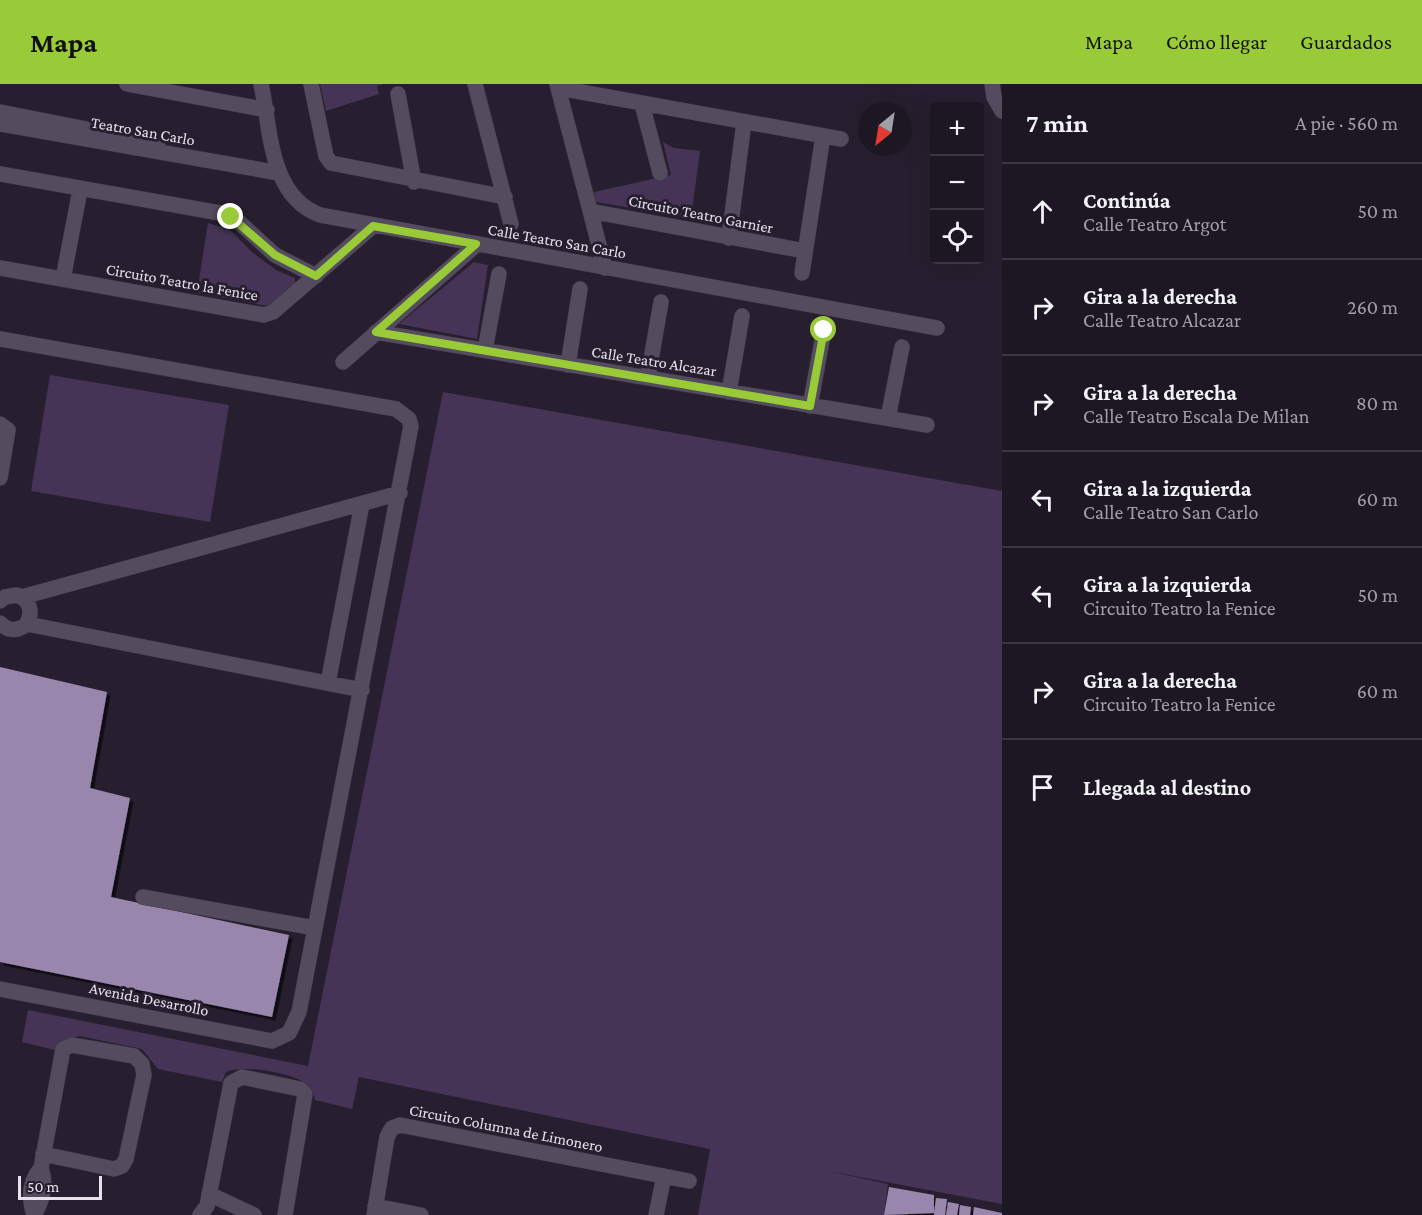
<!DOCTYPE html>
<html lang="es">
<head>
<meta charset="utf-8">
<style>
	body { margin:0; font-family:"Crimson Pro",serif; background:#25202b; color:#f1f3f6 }
	.controls { position:absolute; right:18px; top:18px; display:grid; overflow:hidden; border-radius:6px; box-shadow:0 6px 24px #0002 }
	.controls button { width:54px; height:54px; display:grid; place-items:center; padding:0; border:0; border-bottom:2px solid #3b3641; background:#1d1723; color:#f1f3f6; font:30px sans-serif }
	.compass { position:absolute; left:858px; top:18px; width:54px; height:54px; border-radius:50%; background:#1d1723; box-shadow:0 6px 24px #0002; rotate:210deg }
	.scale { position:absolute; left:18px; bottom:15px; width:84px; box-sizing:border-box; padding-left:6px; border:3px solid #e7e2ed; border-top:0; font-size:16px; line-height:21px; white-space:nowrap; color:#e7e2ed; -webkit-text-stroke:4px #271f2f; paint-order:stroke }
	.stop { position:absolute; width:18px; height:18px; margin:-14px; border:4px solid #98cb37; border-radius:50%; background:#fff }
	.stop.end { background:#98cb37; border-color:#fff; box-shadow:0 2px 6px #0008 }
	.list { margin:0; padding:0; list-style:none }
	h2 { display:flex; justify-content:space-between; align-items:center; height:78px; margin:0; padding:0 24px; font-size:26px }
	h2 small { font-size:20px; font-weight:400; color:#a09fa6 }
	.list li { display:grid; grid-template-columns:39px 1fr auto; gap:18px; align-items:center; box-sizing:border-box; height:96px; padding:0 24px; border-top:2px solid #3b3641 }
	.list b { display:block; font-size:22px; white-space:nowrap }
	.list p { margin:0; font-size:20px; white-space:nowrap; color:#a09fa6 }
	.list em { font-size:20px; font-style:normal; color:#a09fa6 }
	.icon { flex:none; width:33px; height:33px; fill:none; stroke:currentColor; stroke-width:2; stroke-linecap:round; stroke-linejoin:round }
	.map { position:relative; flex:none; width:1002px; height:1131px; overflow:hidden }
	header { display:flex; align-items:center; gap:36px; box-sizing:border-box; height:84px; padding:0 30px; background:#98cb37; color:#111 }
	header strong { font-size:28px }
	nav { display:flex; gap:33px; margin-inline-start:auto; font-size:21px }
	main { display:flex }
	aside { flex:1; background:#1d1723 }
	.map>svg:first-child { display:block }
	.green { fill:#453455 }
	.building { fill:#9986ac; filter:url(#shadow) }
	.lines { fill:none; stroke-linecap:round; stroke-linejoin:round }
	.minor-casing { stroke:#3f3946; stroke-width:16 }
	.minor { stroke:#544c5e; stroke-width:15 }
	.route { stroke:#98cb37; stroke-width:8 }
	.labels { text-anchor:middle; dominant-baseline:central; stroke-width:6; stroke-linejoin:round; paint-order:stroke }
	.street-label { font-size:16px; fill:#e7e2ed; stroke:#271f2f }
</style>
</head>
<body>
<header>
<strong>Mapa</strong>
<nav><a>Mapa</a><a>Cómo llegar</a><a>Guardados</a></nav>
</header>
<main>
<div class="map">
<svg width="1002" height="1131" viewBox="0 0 1002 1131">
	<defs>
		<filter id="shadow"><feDropShadow dx="3.5" dy="3.5" stdDeviation="0" flood-color="#0009"/></filter>
	</defs>
	<rect width="100%" height="100%" fill="#271f2f"/>
	<path class="green" d="M320,0H384L377,2L379,10L326,27Z
		M663,58L674,64L700,67L691,134L596,118L594,108L671,91Z
		M208,139L230,146L252,168L276,186L295,194V201L268,222L197,209Z
		M474,178L488,181L477,255L399,240Z
		M50,291L229,321L210,438L31,407Z
		M443,308L1002,407V1120L828,1087L888,1100L884,1131H698L710,1065L359,993L352,1025L315,1016C314,1010 311,1004 306,1000C294,989 241,980 226,988L222,998L158,985L142,965L80,952L66,956L55,966L22,958L28,926L308,982Z"/>
	<path class="building" d="M0,583L107,608L90,704L130,714L111,813L289,851L272,933L0,878Z
		M889,1103L934,1111V1129L936,1114L947,1115L945,1131H934V1129L884,1131Z
		M948,1118L959,1120L957,1131H946Z
		M960,1121L971,1123L970,1131H959Z
		M974,1123L1002,1129V1131H973Z"/>
	<g class="lines">
		<g class="minor-casing">
			<path id="minor" d="M127,0L267,26
				M261,0C271,46 269,112 320,131L937,244
				M311,0L326,72L331,79L505,113
				M475,0L511,140
				M557,0L605,184
				M992,0L994,13L1002,27
				M559,4L841,55
				M398,10L414,98
				M642,20L660,89
				M0,28L158,59
				M0,40L279,89
				M0,90L220,129L240,139L275,171L316,192
				M590,127L805,167
				M729,154L744,38
				M0,184L264,231L273,228L373,142
				M802,189L823,52
				M63,195L80,106
				M376,248L927,341
				M0,255L396,325L409,335L411,342L299,928L289,949L272,957L0,905
				M485,266L499,190
				M343,278L476,161
				M568,281L580,205
				M648,293L661,218
				M729,308L742,232
				M810,322L824,246
				M888,334L902,263
				M0,340L8,346L0,394
				M22,513L400,409
				M0,517L5,513L17,511C30,516 33,527 27,540C18,547 9,548 0,539
				M27,540L362,606
				M328,599L362,420
				M143,813L315,844
				M209,1110L254,1131
				M375,1122L421,1131
				M34,1131C28,1113 29,1098 41,1084L63,965L72,961L134,972L142,980L144,991L126,1075L122,1082L114,1085L43,1070
				M34,1131C43,1115 47,1101 41,1084
				M200,1131L207,1122L231,999L242,993L300,1005L305,1010L285,1131
				M374,1131L387,1053L392,1044L400,1041L689,1097
				M656,1131L664,1092"/>
		</g>
		<use href="#minor" class="minor"/>
	</g>
	<g class="lines">
		<path class="route" d="M231,133L275,171L316,192L373,142L476,160L376,248L810,322L824,246"/>
	</g>
	<g class="labels">
		<g class="street-label">
			<text transform="translate(143 47) rotate(10)">Teatro San Carlo</text>
			<text transform="translate(701 130) rotate(11)">Circuito Teatro Garnier</text>
			<text transform="translate(557 157) rotate(10)">Calle Teatro San Carlo</text>
			<text transform="translate(182 198) rotate(10)">Circuito Teatro la Fenice</text>
			<text transform="translate(654 277) rotate(9)">Calle Teatro Alcazar</text>
			<text transform="translate(149 915) rotate(11)">Avenida Desarrollo</text>
			<text transform="translate(506 1044) rotate(11)">Circuito Columna de Limonero</text>
		</g>
	</g>
</svg>
<div class="controls">
<button>+</button>
<button>−</button>
<button><svg class="icon" aria-label="locate" viewBox="0 0 24 24"><circle cx="12" cy="12" r="6"/><path d="M12 2v4M12 18v4M2 12h4M18 12h4"/></svg></button>
</div>
<svg class="compass" viewBox="-18 -18 36 36"><path d="M0-13l5 13h-10z" fill="#e53935"/><path d="M0 13l5-13h-10z" fill="#a09fa6"/></svg>
<div class="scale">50 m</div>
<div class="stop" style="left:824px;top:246px"></div>
<div class="stop end" style="left:231px;top:133px"></div>
</div>
<aside>
<h2>7 min<small>A pie · 560 m</small></h2>
<ul class="list">
<li><svg class="icon" aria-label="ahead" viewBox="0 0 24 24"><path d="M12 20V5M6 11l6-6 6 6"/></svg><div><b>Continúa</b><p>Calle Teatro Argot</p></div><em>50 m</em></li>
<li><svg class="icon" aria-label="right" viewBox="0 0 24 24"><path d="M7 20v-9h11M14 6l5 5-5 5"/></svg><div><b>Gira a la derecha</b><p>Calle Teatro Alcazar</p></div><em>260 m</em></li>
<li><svg class="icon" aria-label="right" viewBox="0 0 24 24"><path d="M7 20v-9h11M14 6l5 5-5 5"/></svg><div><b>Gira a la derecha</b><p>Calle Teatro Escala De Milan</p></div><em>80 m</em></li>
<li><svg class="icon" aria-label="left" viewBox="0 0 24 24"><path d="M17 20v-9H6M10 6l-5 5 5 5"/></svg><div><b>Gira a la izquierda</b><p>Calle Teatro San Carlo</p></div><em>60 m</em></li>
<li><svg class="icon" aria-label="left" viewBox="0 0 24 24"><path d="M17 20v-9H6M10 6l-5 5 5 5"/></svg><div><b>Gira a la izquierda</b><p>Circuito Teatro la Fenice</p></div><em>50 m</em></li>
<li><svg class="icon" aria-label="right" viewBox="0 0 24 24"><path d="M7 20v-9h11M14 6l5 5-5 5"/></svg><div><b>Gira a la derecha</b><p>Circuito Teatro la Fenice</p></div><em>60 m</em></li>
<li><svg class="icon" aria-label="arrive" viewBox="0 0 24 24"><path d="M6 21V4h12l-3 4 3 4H6"/></svg><div><b>Llegada al destino</b></div></li>
</ul>
</aside>
</main>
</body>
</html>
